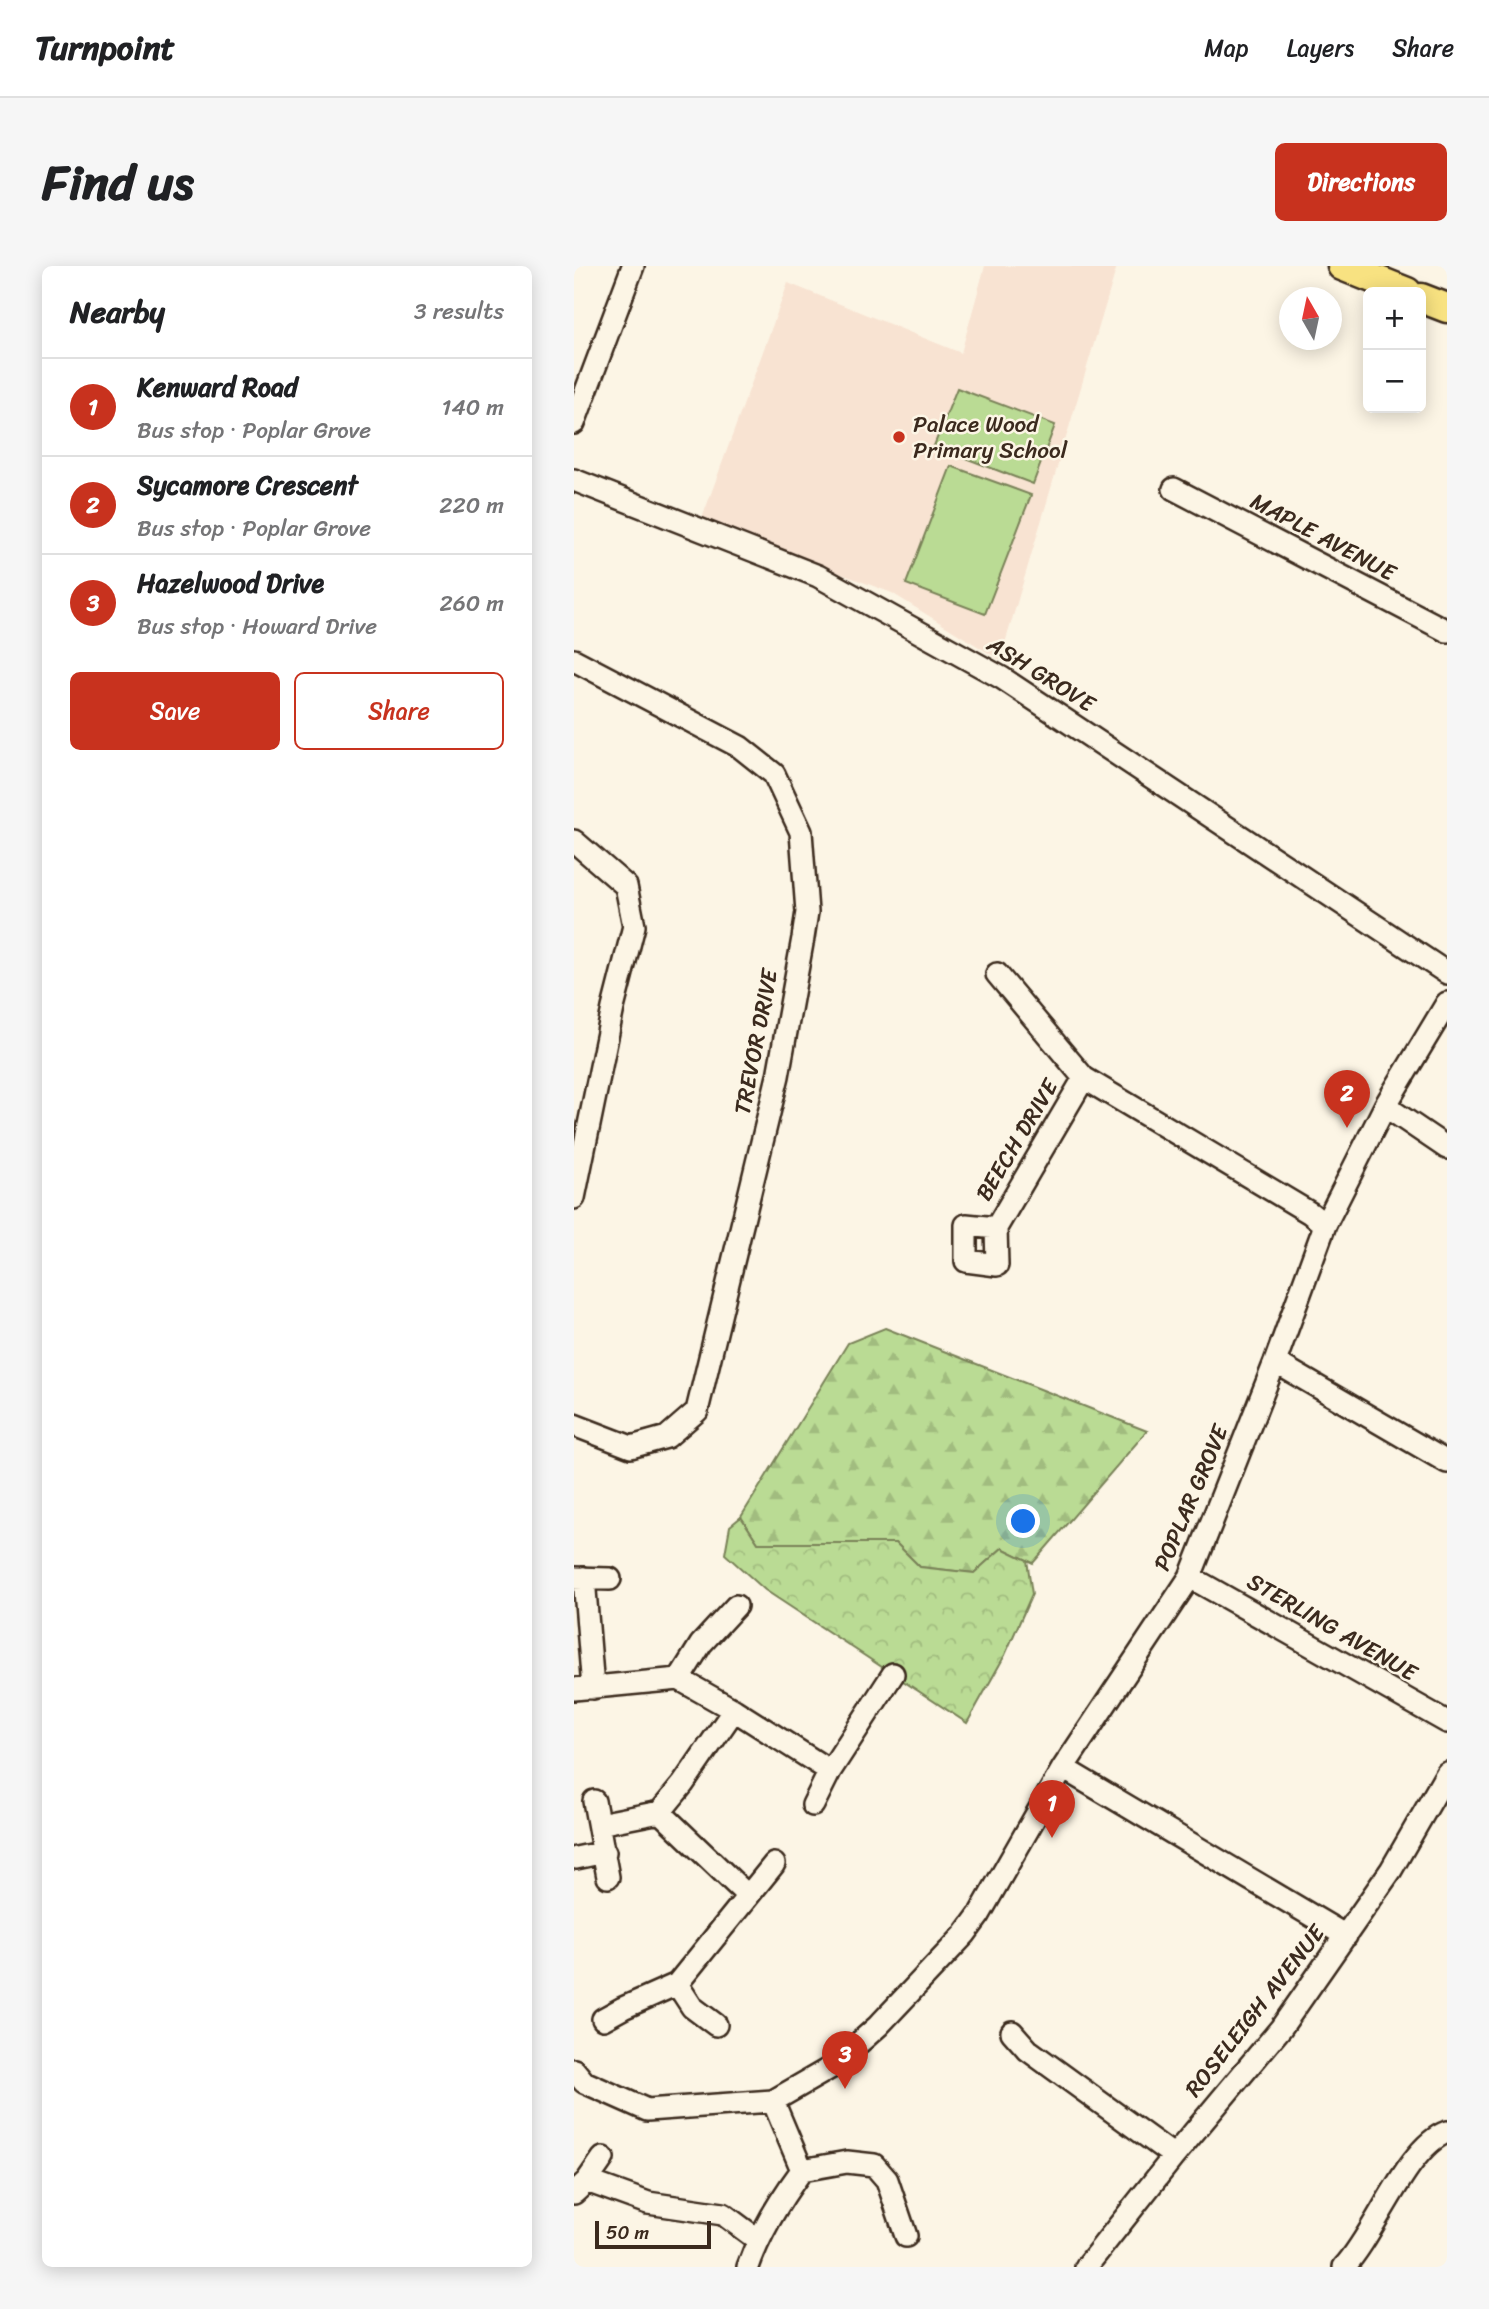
<!DOCTYPE html>
<html lang="en">
<head>
<meta charset="utf-8">
<style>
	body { margin:0; font-family:Sriracha,sans-serif; background:#f6f6f6; color:#202124 }
	.controls { position:absolute; right:21px; top:21px; display:grid; overflow:hidden; border-radius:10px; box-shadow:0 4px 18px #0003 }
	.controls button { width:63px; height:63px; display:grid; place-items:center; padding:0; border:0; border-bottom:2px solid #e0e0e0; background:#fff; color:#202124; font:35px sans-serif }
	.compass { position:absolute; left:705px; top:21px; width:63px; height:63px; border-radius:50%; background:#fff; box-shadow:0 4px 18px #0003; rotate:351deg }
	.scale { position:absolute; left:21px; bottom:18px; width:116px; box-sizing:border-box; padding-left:7px; border:4px solid #3b2a1e; border-top:0; font-size:19px; line-height:24px; white-space:nowrap; color:#3b2a1e; -webkit-text-stroke:5px #fcf5e5; paint-order:stroke }
	.you { position:absolute; left:450px; top:1256px; width:24px; height:24px; margin:-18px; border:5px solid #fff; border-radius:50%; background:#1a73e8; box-shadow:0 0 0 10px #1a73e833 }
	.badge { display:grid; place-items:center; width:46px; height:46px; border-radius:50%; background:#c8321e; color:#fff; font-size:23px; font-weight:700 }
	.pin { position:absolute; translate:-50% -58px; filter:drop-shadow(0 2px 4px #0008) }
	.pin::after { content:''; position:absolute; top:37px; width:24px; height:21px; background:inherit; clip-path:polygon(0 0,100% 0,50% 100%) }
	.list { margin:0; padding:0; list-style:none }
	h2 { display:flex; justify-content:space-between; align-items:center; height:91px; margin:0; padding:0 28px; font-size:30px }
	h2 small { font-size:23px; font-weight:400; color:#757577 }
	.list li { display:grid; grid-template-columns:46px 1fr auto; gap:21px; align-items:center; box-sizing:border-box; height:98px; padding:0 28px; border-top:2px solid #e0e0e0 }
	.list b { display:block; font-size:26px; white-space:nowrap }
	.list p { margin:0; font-size:23px; white-space:nowrap; color:#757577 }
	.list em { font-size:23px; font-style:normal; color:#757577 }
	.actions { display:flex; gap:14px; padding:21px 28px }
	.actions a { flex:1; padding:16px 0; border:2px solid #c8321e; border-radius:10px; text-align:center; font-size:24px; color:#c8321e }
	.actions .main { background:#c8321e; color:#fff }
	.map { position:relative; flex:none; width:873px; height:2001px; overflow:hidden; border-radius:10px }
	header { display:flex; align-items:center; gap:42px; box-sizing:border-box; height:98px; padding:0 35px; background:#fff; border-bottom:2px solid #e0e0e0 }
	header strong { font-size:33px }
	nav { display:flex; gap:38px; margin-inline-start:auto; font-size:24px }
	.intro { display:flex; align-items:center; justify-content:space-between; box-sizing:border-box; height:168px; padding:0 42px }
	h1 { margin:0; font-size:49px }
	.button { padding:18px 32px; border-radius:10px; background:#c8321e; color:#fff; font-size:24px; font-weight:700 }
	main { display:flex; gap:42px; padding:0 42px }
	aside { flex:1; background:#fff; border-radius:10px; box-shadow:0 4px 18px #0003 }
	.map>svg:first-child { display:block }
	.built { fill:#f8e3d2 }
	.green { fill:#badb94; stroke:#7a8259; stroke-width:2 }
	.forest { fill:url(#forest-firs); stroke:#7a8259; stroke-width:2 }
	.park { fill:url(#park-crowns); stroke:#7a8259; stroke-width:2 }
	.lines { fill:none; stroke-linecap:round; stroke-linejoin:round }
	.minor-casing { stroke:#3b2a1e; stroke-width:26 }
	.major-casing { stroke:#3b2a1e; stroke-width:33 }
	.minor { stroke:#fcf5e5; stroke-width:21 }
	.major { stroke:#f8e281; stroke-width:28 }
	.poi-dot { fill:#c8321e; stroke:#fcf5e5; stroke-width:2.5 }
	.labels { text-anchor:middle; dominant-baseline:central; stroke-width:5; stroke-linejoin:round; paint-order:stroke }
	.poi-label { font-size:23px; fill:#3b2a1e; stroke:#fcf5e5; text-anchor:start }
	.street-label { font-size:23px; fill:#3b2a1e; stroke:#fcf5e5 }
</style>
</head>
<body>
<header>
<strong>Turnpoint</strong>
<nav><a>Map</a><a>Layers</a><a>Share</a></nav>
</header>
<div class="intro"><h1>Find us</h1><a class="button">Directions</a></div>
<main>
<aside>
<h2>Nearby<small>3 results</small></h2>
<ul class="list">
<li><span class="badge">1</span><div><b>Kenward Road</b><p>Bus stop · Poplar Grove</p></div><em>140 m</em></li>
<li><span class="badge">2</span><div><b>Sycamore Crescent</b><p>Bus stop · Poplar Grove</p></div><em>220 m</em></li>
<li><span class="badge">3</span><div><b>Hazelwood Drive</b><p>Bus stop · Howard Drive</p></div><em>260 m</em></li>
</ul>
<div class="actions"><a class="main">Save</a><a>Share</a></div>
</aside>
<div class="map">
<svg width="873" height="2001" viewBox="0 0 873 2001">
	<defs>
		<pattern id="forest-firs" width="22" height="20" patternUnits="userSpaceOnUse" patternTransform="scale(1.75)"><rect width="22" height="20" fill="#badb94"/><path d="M5 1l3.5 6h-7zM16 11l3.5 6h-7z" fill="#a1bc7f"/></pattern>
		<pattern id="park-crowns" width="20" height="18" patternUnits="userSpaceOnUse" patternTransform="scale(1.75)"><rect width="20" height="18" fill="#badb94"/><path d="M2 6a3 3 0 1 1 6 0M12 15a3 3 0 1 1 6 0" fill="none" stroke="#a1bc7f"/></pattern>
	</defs>
	<rect width="100%" height="100%" fill="#fcf5e5"/>
	<filter id="ink" filterUnits="userSpaceOnUse"><feTurbulence type="fractalNoise" baseFrequency=".0143" numOctaves="2"/><feDisplacementMap in="SourceGraphic" scale="14" xChannelSelector="R" yChannelSelector="G"/><feConvolveMatrix kernelMatrix="1 2 1 2 8 2 1 2 1" color-interpolation-filters="sRGB"/></filter>
	<g filter="url(#ink)">
		<path class="built" d="M411,0H543L426,394L318,327L127,255L214,17L387,87Z"/>
		<path class="green" d="M383,122L481,159L459,218L360,180Z
			M377,200L457,229L411,348L332,318Z"/>
		<path class="forest" d="M311,1062L573,1165L459,1297L428,1282L400,1307L346,1301L322,1277H184L167,1251L274,1077Z"/>
		<path class="park" d="M167,1251L184,1277H322L346,1301L400,1307L428,1282L453,1294L458,1328L431,1389L393,1457L191,1324L151,1288L156,1260Z"/>
		<g class="lines">
			<g class="minor-casing">
				<path id="minor" d="M0,157L59,0
					M0,214L244,310L428,412L873,707
					M600,223L873,365
					M0,394L166,481L200,508L227,566L233,646L229,672L204,810L123,1145L93,1171L57,1181L0,1159
					M0,575L52,620L60,660L39,742L0,932
					M423,708L510,812L736,947L751,959
					M811,840L873,882
					M422,962L392,959V995L423,999L422,962L510,812
					M701,1096L873,1196
					M616,1311L873,1456
					M0,1312L36,1313
					M10,1312L19,1422
					M105,1413L127,1378L162,1340
					M0,1423L105,1413L160,1444L256,1505
					M489,1502L772,1670
					M20,1535L34,1611
					M239,1539L256,1505L319,1408
					M86,1546L174,1630
					M25,1558L86,1546L109,1518L160,1444
					M2,1592L31,1586
					M103,1718L118,1741L142,1759
					M29,1753L49,1742L103,1718L200,1598
					M438,1766L454,1784L600,1890
					M0,1804L10,1816L73,1844L199,1835L258,1801L304,1760L391,1668L405,1649L489,1502L616,1311L701,1096L751,959L811,840L873,737
					M228,1904L273,1896L300,1899L313,1914L332,1970
					M13,1915L74,1937L149,1948L184,1974
					M0,1927L13,1915L29,1892
					M174,2001C186,1966 206,1934 228,1904L199,1835
					M512,2001L600,1890L707,1762L817,1604L873,1507
					M770,2001C802,1967 833,1880 873,1866"/>
			</g>
			<g class="major-casing">
				<path id="major" d="M768,0L833,26
					M847,32L873,42"/>
			</g>
			<use href="#minor" class="minor"/>
			<use href="#major" class="major"/>
		</g>
	</g>
	<circle class="poi-dot" cx="325" cy="171" r="7"/>
	<g class="labels">
		<g class="poi-label">
			<text x="339" y="158">Palace Wood<tspan x="339" dy="26">Primary School</tspan></text>
		</g>
		<g class="street-label">
			<text transform="translate(749 271) rotate(28)">MAPLE AVENUE</text>
			<text transform="translate(467 408) rotate(32)">ASH GROVE</text>
			<text transform="translate(182 776) rotate(-79)">TREVOR DRIVE</text>
			<text transform="translate(443 874) rotate(-59)">BEECH DRIVE</text>
			<text transform="translate(617 1232) rotate(-67)">POPLAR GROVE</text>
			<text transform="translate(758 1361) rotate(30)">STERLING AVENUE</text>
			<text transform="translate(681 1745) rotate(-52)">ROSELEIGH AVENUE</text>
		</g>
	</g>
</svg>
<div class="controls">
<button>+</button>
<button>−</button>
</div>
<svg class="compass" viewBox="-18 -18 36 36"><path d="M0-13l5 13h-10z" fill="#e53935"/><path d="M0 13l5-13h-10z" fill="#757577"/></svg>
<div class="scale">50 m</div>
<div class="you"></div>
<div class="pin badge" style="left:478px;top:1572px">1</div>
<div class="pin badge" style="left:773px;top:862px">2</div>
<div class="pin badge" style="left:271px;top:1823px">3</div>
</div>
</main>
</body>
</html>
